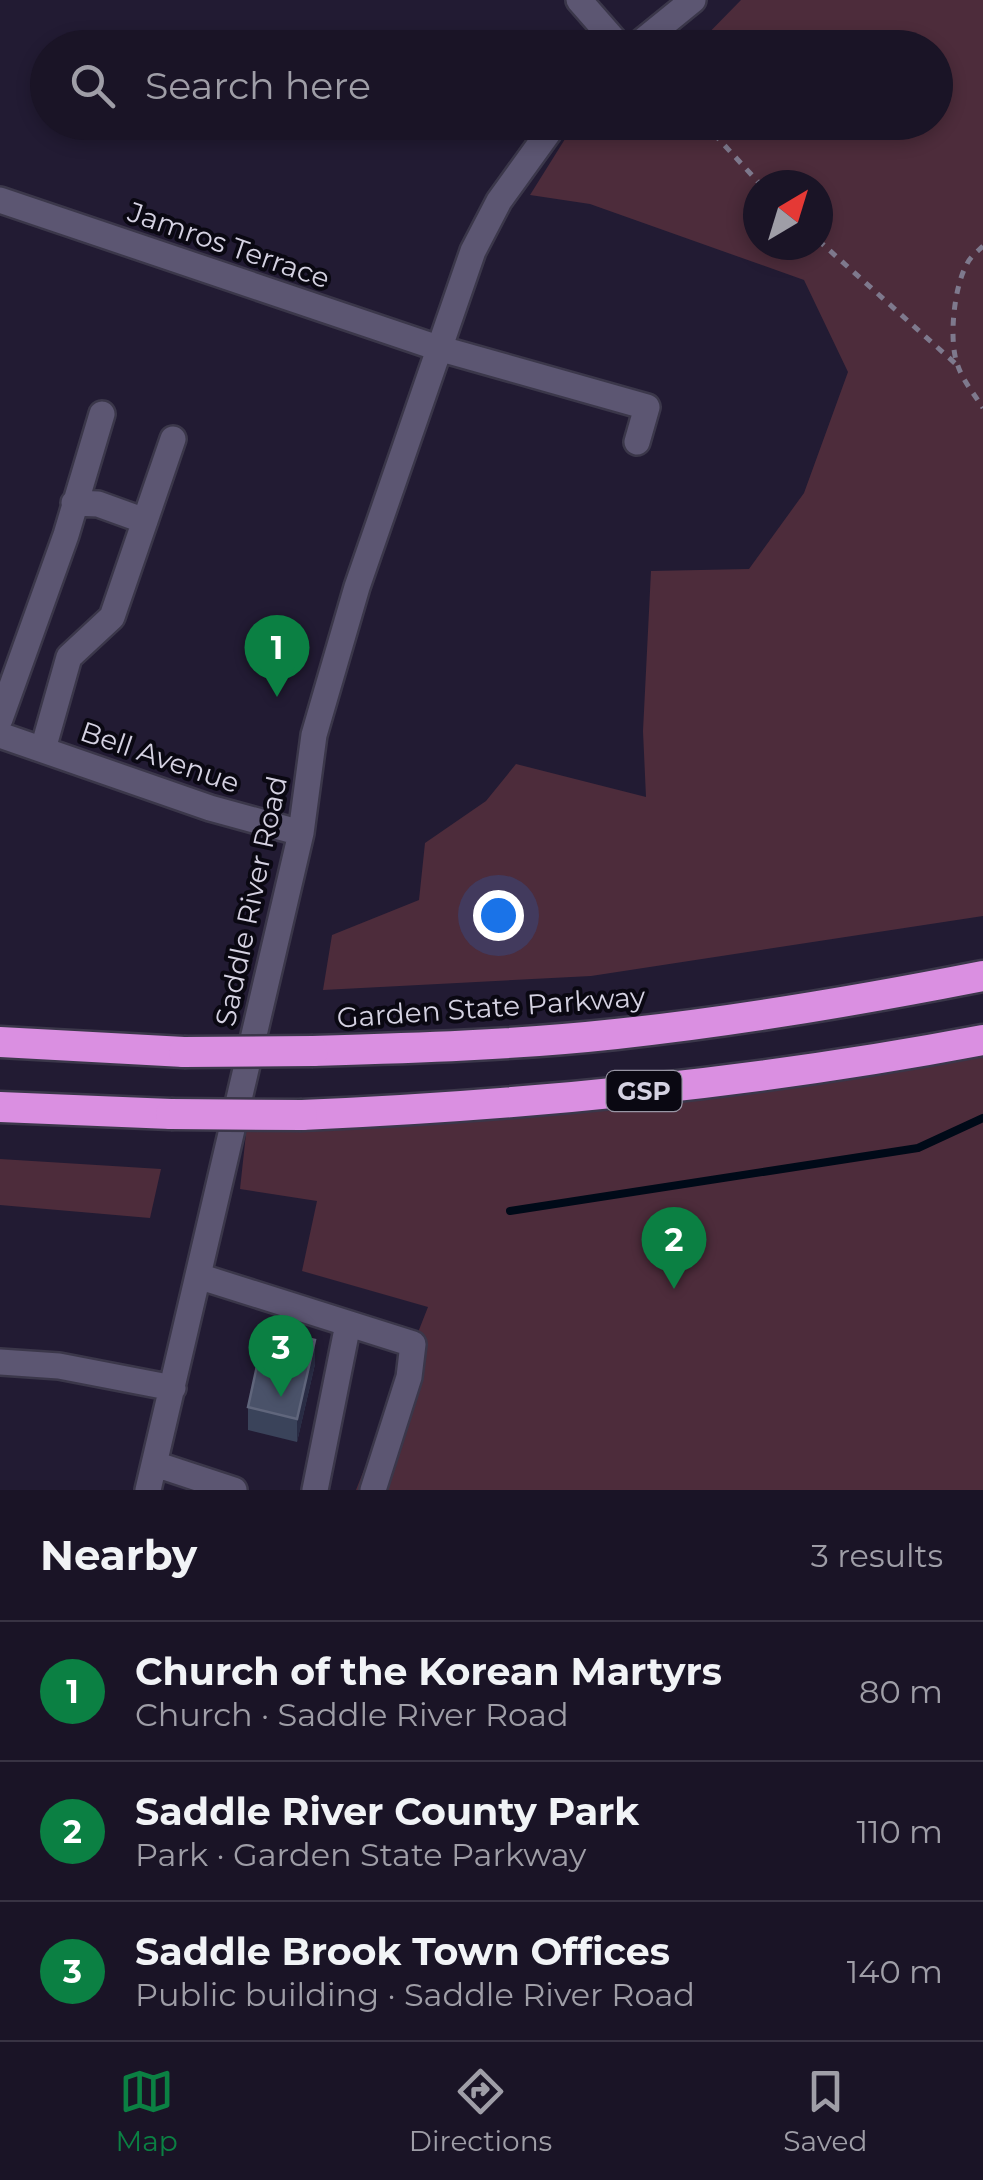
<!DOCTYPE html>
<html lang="en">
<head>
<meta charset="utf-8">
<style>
	body { margin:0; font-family:Montserrat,sans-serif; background:#231d2e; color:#f1f3f6 }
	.compass { position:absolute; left:743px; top:170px; width:90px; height:90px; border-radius:50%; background:#1a1426; box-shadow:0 5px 15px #0003; rotate:38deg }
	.you { position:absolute; left:498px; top:915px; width:35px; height:35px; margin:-25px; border:8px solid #fff; border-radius:50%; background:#1a73e8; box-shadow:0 0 0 15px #1a73e833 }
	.badge { display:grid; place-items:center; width:65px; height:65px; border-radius:50%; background:#0b8043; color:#fff; font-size:32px; font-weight:700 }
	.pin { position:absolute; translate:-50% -82px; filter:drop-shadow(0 2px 5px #0008) }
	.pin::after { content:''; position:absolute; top:52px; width:35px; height:30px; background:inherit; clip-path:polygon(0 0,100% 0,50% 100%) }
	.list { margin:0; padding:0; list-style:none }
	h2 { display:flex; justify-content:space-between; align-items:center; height:130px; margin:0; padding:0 40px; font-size:42px }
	h2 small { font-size:32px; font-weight:400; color:#9f9ea7 }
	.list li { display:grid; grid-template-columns:65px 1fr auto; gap:30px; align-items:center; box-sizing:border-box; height:140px; padding:0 40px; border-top:2px solid #383343 }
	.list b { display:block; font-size:38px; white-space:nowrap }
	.list p { margin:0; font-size:32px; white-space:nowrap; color:#9f9ea7 }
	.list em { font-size:32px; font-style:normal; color:#9f9ea7 }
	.icon { flex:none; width:55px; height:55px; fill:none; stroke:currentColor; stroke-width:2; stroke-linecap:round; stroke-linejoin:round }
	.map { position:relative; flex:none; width:983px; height:1490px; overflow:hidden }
	.search { position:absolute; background:#1a1426; box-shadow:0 5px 15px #0003; left:30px; right:30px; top:30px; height:110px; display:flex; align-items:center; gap:25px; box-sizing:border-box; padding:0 35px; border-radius:55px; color:#9f9ea7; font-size:38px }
	.sheet { height:550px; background:#1a1426 }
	nav { display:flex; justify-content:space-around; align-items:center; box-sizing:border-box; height:140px; border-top:2px solid #383343; background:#1a1426; font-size:28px; color:#9f9ea7 }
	nav a { display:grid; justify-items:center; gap:5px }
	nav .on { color:#0b8043 }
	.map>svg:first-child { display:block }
	.green { fill:#4d2c3b; fill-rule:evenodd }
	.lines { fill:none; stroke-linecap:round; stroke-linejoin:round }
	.stream { stroke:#000a18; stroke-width:8 }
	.minor-casing { stroke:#3b374a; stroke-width:30 }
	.highway-casing { stroke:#3b374a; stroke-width:35 }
	.path { stroke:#7e798d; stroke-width:5; stroke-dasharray:8 8; stroke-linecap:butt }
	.minor { stroke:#5c5672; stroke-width:25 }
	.highway { stroke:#da8fe1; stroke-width:30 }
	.highway-bridge-casing { stroke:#3b374a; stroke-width:35; stroke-linecap:butt }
	.highway-bridge { stroke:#da8fe1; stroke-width:30 }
	.wall { fill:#3a435a }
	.shaded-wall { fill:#292c44 }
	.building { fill:#4a5269; stroke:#60667c; stroke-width:2.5 }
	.labels { text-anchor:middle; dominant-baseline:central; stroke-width:8; stroke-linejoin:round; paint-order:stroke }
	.shield { fill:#0a0812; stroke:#9895a4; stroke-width:2.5 }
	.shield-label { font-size:25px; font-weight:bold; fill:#d5d2e2 }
	.street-label { font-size:28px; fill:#d5d2e2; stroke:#0a0812 }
</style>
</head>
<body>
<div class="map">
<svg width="983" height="1490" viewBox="0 0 983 1490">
	<rect width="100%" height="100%" fill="#221b33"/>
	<path class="green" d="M741,0H983V916L591,976L323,990L332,935L419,900L425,843L486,801L516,764L646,797L643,731L651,571L749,569L804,493L848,372L804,280L590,204L530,195L575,123L936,122V48L695,47ZM758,185H818V245H758Z
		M983,1055V1490H356L428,1307L302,1271L317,1201L240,1189L248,1115L698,1092Z
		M0,1159L161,1169L150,1218L0,1205Z"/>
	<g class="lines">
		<path class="stream" d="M510,1211L918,1148L983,1118"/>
		<g class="minor-casing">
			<path id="minor" d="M579,0L621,48
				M634,48L693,0
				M0,200L438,348L647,407L637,442
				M74,503L98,504L145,521
				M0,719L66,535L102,414
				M0,735L210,808L301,833
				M43,749L69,657L112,617L173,439
				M198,1276L413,1344L409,1377L373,1490
				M0,1362L59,1366L173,1388
				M155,1464L234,1490
				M148,1490L301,833L314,735L357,587L473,251L499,201L556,122
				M315,1490L348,1324"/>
		</g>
		<g class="highway-casing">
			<path id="highway" d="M0,1042L184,1052
				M313,1051C414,1048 515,1045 616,1034C739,1021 861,1000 983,976
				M0,1107L171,1114
				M302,1115C531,1105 758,1083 983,1040"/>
		</g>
		<path class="path" d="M703,122L761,185
			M818,240L957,365
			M983,246C978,251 970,257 967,264C954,286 948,342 958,366C963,381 975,395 983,408"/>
		<use href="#minor" class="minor"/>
		<use href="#highway" class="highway"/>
		<g class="highway-bridge-casing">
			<path id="highway-bridge" d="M184,1052L313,1051
				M171,1114L302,1115"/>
		</g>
		<use href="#highway-bridge" class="highway-bridge"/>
	</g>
	<path class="wall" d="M315,1364L297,1442L248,1430V1407Z"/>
	<path class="shaded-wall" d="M315,1340V1364L297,1442V1419Z"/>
	<path class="building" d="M265,1329L315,1340L297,1419L248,1407Z"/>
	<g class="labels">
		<rect class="shield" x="606.5" y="1071" width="75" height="40" rx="8"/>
		<g class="shield-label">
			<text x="644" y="1091">GSP</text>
		</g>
		<g class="street-label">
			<text transform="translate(229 245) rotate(19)">Jamros Terrace</text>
			<text transform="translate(160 757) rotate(19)">Bell Avenue</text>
			<text transform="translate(251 901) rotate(-78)">Saddle River Road</text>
			<text transform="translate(491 1007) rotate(-4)">Garden State Parkway</text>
		</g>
	</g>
</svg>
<svg class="compass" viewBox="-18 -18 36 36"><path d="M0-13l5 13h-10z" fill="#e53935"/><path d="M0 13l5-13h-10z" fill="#9f9ea7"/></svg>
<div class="you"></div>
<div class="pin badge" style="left:277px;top:697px">1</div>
<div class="pin badge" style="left:674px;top:1289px">2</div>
<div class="pin badge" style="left:281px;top:1397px">3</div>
<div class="search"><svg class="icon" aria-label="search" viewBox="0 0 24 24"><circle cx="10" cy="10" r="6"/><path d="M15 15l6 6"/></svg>Search here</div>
</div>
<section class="sheet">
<h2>Nearby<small>3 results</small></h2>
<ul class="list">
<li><span class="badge">1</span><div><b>Church of the Korean Martyrs</b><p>Church · Saddle River Road</p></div><em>80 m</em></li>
<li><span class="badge">2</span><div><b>Saddle River County Park</b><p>Park · Garden State Parkway</p></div><em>110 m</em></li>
<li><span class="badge">3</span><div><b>Saddle Brook Town Offices</b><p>Public building · Saddle River Road</p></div><em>140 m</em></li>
</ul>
</section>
<nav>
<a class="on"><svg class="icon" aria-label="map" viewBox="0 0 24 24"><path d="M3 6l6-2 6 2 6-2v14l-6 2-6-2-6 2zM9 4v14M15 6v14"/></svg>Map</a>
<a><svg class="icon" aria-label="directions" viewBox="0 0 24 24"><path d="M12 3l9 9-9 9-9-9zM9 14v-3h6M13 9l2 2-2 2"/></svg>Directions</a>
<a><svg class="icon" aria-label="saved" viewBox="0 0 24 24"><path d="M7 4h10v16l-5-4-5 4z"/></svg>Saved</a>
</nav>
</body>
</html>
